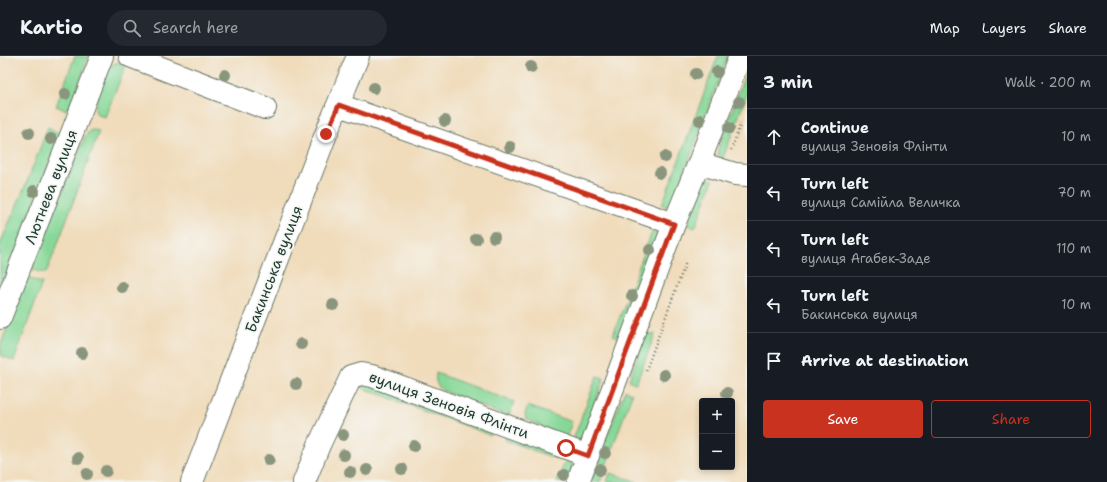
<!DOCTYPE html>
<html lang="en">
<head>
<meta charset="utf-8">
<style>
	body { margin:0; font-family:"Shantell Sans",sans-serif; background:#242831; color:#f1f3f6 }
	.controls { position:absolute; right:12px; bottom:12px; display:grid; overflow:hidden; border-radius:4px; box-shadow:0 2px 6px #0003 }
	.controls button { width:36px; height:36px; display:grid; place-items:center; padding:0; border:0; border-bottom:1px solid #363941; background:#171b24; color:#f1f3f6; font:20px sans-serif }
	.stop { position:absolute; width:12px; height:12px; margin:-9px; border:3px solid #c8321e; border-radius:50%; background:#fff }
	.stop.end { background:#c8321e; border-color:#fff; box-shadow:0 1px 4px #0008 }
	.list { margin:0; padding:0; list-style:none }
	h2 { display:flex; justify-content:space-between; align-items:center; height:52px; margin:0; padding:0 16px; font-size:17px }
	h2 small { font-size:13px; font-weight:400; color:#9ea1a6 }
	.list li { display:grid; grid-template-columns:26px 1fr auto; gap:12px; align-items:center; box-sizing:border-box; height:56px; padding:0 16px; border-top:1px solid #363941 }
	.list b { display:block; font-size:15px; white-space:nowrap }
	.list p { margin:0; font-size:13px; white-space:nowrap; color:#9ea1a6 }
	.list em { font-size:13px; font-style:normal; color:#9ea1a6 }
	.actions { display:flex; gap:8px; padding:12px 16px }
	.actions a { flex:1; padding:9px 0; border:1px solid #c8321e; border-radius:4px; text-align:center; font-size:14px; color:#c8321e }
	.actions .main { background:#c8321e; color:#fff }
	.icon { flex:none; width:22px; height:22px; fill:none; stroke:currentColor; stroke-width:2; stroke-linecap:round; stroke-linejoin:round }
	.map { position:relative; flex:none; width:747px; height:426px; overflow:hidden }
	header { display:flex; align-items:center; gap:24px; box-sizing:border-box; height:56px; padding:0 20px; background:#171b24; border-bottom:1px solid #363941 }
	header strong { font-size:19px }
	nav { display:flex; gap:22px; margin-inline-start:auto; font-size:14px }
	.search { width:280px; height:36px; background:#242831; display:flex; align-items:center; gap:10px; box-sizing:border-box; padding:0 14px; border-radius:22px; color:#9ea1a6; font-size:15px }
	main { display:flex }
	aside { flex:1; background:#171b24 }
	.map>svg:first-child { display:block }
	.green { fill:#87d898; stroke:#538a66 }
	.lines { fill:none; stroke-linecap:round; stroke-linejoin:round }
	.minor-casing { stroke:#687463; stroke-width:24 }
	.path { stroke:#687463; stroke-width:2.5; stroke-dasharray:1 3; stroke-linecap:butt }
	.minor { stroke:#fff; stroke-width:22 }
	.tree { fill:#89957b }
	.route { stroke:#c8321e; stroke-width:5 }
	.labels { text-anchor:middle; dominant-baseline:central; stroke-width:3.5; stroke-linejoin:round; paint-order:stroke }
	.street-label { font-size:15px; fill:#1f3d34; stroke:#f6f6f2 }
</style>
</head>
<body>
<header>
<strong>Kartio</strong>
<div class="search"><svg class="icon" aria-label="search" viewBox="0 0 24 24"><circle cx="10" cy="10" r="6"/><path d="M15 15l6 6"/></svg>Search here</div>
<nav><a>Map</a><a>Layers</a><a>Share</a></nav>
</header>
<main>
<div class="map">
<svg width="747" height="426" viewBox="0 0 747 426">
	<rect width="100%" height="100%" fill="#f6f6f2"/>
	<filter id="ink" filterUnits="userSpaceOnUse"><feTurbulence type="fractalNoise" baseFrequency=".025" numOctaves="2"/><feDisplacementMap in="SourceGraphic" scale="8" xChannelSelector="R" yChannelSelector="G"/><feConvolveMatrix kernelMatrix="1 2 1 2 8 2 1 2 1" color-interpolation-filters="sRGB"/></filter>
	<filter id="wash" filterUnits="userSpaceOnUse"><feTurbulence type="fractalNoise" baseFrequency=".012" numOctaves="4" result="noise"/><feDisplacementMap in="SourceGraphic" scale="16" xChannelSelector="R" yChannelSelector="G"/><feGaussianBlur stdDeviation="0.9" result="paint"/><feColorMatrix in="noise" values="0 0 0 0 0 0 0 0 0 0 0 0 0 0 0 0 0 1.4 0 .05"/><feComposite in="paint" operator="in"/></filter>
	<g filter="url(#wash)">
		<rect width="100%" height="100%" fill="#f0dbba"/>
		<path class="green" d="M75,0H89L70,52L65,54L56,50Z
			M718,0H728L671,152L662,149Z
			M120,6L126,9L105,61L98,59L95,55C95,46 103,20 109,12C111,8 115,7 120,6Z
			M747,13V38L723,102L721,103L718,98V93Z
			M48,71L60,78L0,238V188L29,121Z
			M93,74L99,75L57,190L46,217L37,215L32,212V207L85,81L89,75Z
			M710,123L713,124L695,172L687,169L701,128L705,124Z
			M652,176L659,178L620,282L613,279Z
			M28,222L42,227L14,305L2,300L0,291L23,228Z
			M646,277L655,278L636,328L629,324Z
			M436,317L514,346L509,359H504L443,335C436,329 435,326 436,317Z
			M597,320L604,322L584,377L581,383L573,384Z
			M361,324L493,372L490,379L358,330L338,379L332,376Z
			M625,334L632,338L600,426H589Z
			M528,350L572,366L566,382L526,363L525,358Z
			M507,378L559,397L557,403L505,384Z
			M566,403H570C575,411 570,419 567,426H557Z
			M610,417L638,426H607Z"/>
	</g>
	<g filter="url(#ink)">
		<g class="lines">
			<g class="minor-casing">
				<path id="minor" d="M130,0L265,52
					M339,49L674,168
					M699,107L735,118L747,119
					M0,262L102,0
					M192,426L326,78L358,0
					M304,426L319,389L351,321L361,318L372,320L588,400
					M578,426L674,168L699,107L740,0"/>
			</g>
			<path class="path" d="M731,94L741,67
				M646,314L686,206"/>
			<use href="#minor" class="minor"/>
		</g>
		<g class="tree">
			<circle cx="531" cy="11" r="6"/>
			<circle cx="717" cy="16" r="6"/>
			<circle cx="696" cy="18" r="6"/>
			<circle cx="225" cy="19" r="6"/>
			<circle cx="374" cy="32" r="6"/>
			<circle cx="65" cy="38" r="6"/>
			<circle cx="739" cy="46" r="6"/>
			<circle cx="700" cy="64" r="6"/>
			<circle cx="445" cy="65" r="6"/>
			<circle cx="729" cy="72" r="6"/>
			<circle cx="29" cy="77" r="6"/>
			<circle cx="51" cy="83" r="6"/>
			<circle cx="510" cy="91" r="6"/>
			<circle cx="665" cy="101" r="6"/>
			<circle cx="660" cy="117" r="6"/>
			<circle cx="34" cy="135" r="6"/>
			<circle cx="494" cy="181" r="6"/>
			<circle cx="476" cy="183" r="6"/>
			<circle cx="650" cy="194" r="6"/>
			<circle cx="122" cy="231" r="6"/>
			<circle cx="632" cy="240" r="6"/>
			<circle cx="333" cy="249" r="6"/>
			<circle cx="301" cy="288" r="6"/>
			<circle cx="82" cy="297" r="6"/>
			<circle cx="664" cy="319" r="6"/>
			<circle cx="296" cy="328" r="6"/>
			<circle cx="727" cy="337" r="6"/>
			<circle cx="343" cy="379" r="6"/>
			<circle cx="414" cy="390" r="6"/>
			<circle cx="605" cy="397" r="6"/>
			<circle cx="344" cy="399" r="6"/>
			<circle cx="78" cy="402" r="6"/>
			<circle cx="269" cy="404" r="6"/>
			<circle cx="402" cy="413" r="6"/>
			<circle cx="367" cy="414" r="6"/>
			<circle cx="600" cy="414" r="6"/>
			<circle cx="106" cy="415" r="6"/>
			<circle cx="350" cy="416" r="6"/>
			<circle cx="87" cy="418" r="6"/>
			<circle cx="564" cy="419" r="6"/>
		</g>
	</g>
	<g class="lines" filter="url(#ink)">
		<path class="route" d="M326,78L339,49L674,168L588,400L566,392"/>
	</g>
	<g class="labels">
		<g class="street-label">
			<text transform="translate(51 131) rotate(-69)">Лютнева вулиця</text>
			<text transform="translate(274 213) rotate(-69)">Бакинська вулиця</text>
			<text transform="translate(449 349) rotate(20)">вулиця Зеновія Флінти</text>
		</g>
	</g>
</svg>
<div class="controls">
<button>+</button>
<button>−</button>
</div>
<div class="stop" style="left:566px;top:392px"></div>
<div class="stop end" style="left:326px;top:78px"></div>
</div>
<aside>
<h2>3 min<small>Walk · 200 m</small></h2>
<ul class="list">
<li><svg class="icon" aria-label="ahead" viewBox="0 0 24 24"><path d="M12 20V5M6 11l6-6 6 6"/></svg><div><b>Continue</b><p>вулиця Зеновія Флінти</p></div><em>10 m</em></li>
<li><svg class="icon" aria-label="left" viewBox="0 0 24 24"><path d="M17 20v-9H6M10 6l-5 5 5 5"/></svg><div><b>Turn left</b><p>вулиця Самійла Величка</p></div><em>70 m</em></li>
<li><svg class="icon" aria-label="left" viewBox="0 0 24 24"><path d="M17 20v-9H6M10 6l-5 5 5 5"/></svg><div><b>Turn left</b><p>вулиця Агабек-Заде</p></div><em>110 m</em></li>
<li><svg class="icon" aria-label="left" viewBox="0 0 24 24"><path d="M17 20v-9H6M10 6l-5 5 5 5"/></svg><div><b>Turn left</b><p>Бакинська вулиця</p></div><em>10 m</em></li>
<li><svg class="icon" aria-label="arrive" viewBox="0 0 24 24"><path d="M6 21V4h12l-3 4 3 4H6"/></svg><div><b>Arrive at destination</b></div></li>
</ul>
<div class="actions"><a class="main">Save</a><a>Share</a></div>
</aside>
</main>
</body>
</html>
